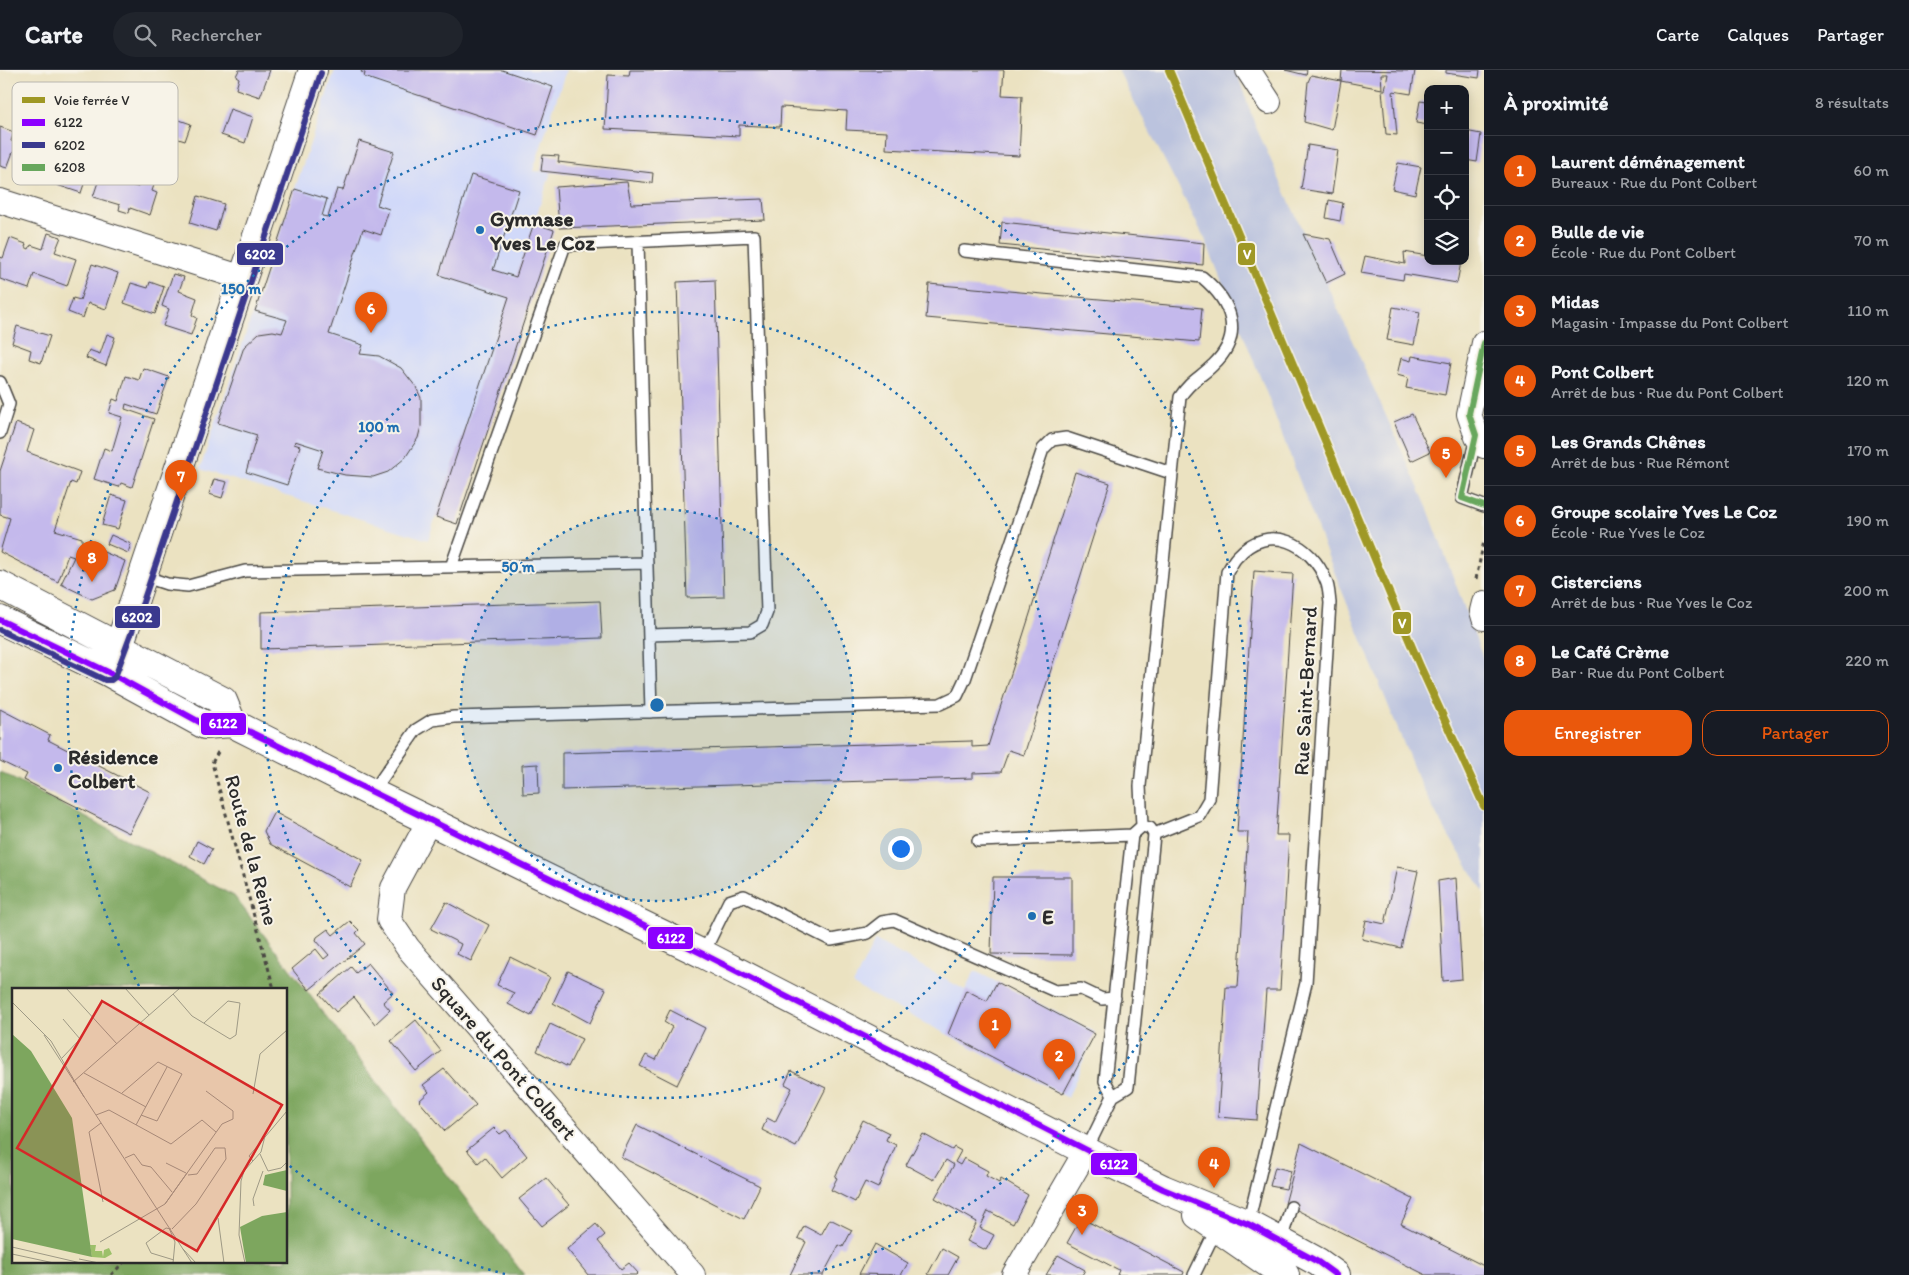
<!DOCTYPE html>
<html lang="fr">
<head>
<meta charset="utf-8">
<style>
	body { margin:0; font-family:Itim,sans-serif; background:#20242c; color:#f1f3f6 }
	.controls { position:absolute; right:15px; top:15px; display:grid; overflow:hidden; border-radius:10px; box-shadow:0 2px 12px #0003 }
	.controls button { width:45px; height:45px; display:grid; place-items:center; padding:0; border:0; border-bottom:1px solid #363941; background:#171b24; color:#f1f3f6; font:25px sans-serif }
	.you { position:absolute; left:900px; top:778px; width:18px; height:18px; margin:-12px; border:4px solid #fff; border-radius:50%; background:#1a73e8; box-shadow:0 0 0 8px #1a73e833 }
	.badge { display:grid; place-items:center; width:32px; height:32px; border-radius:50%; background:#ea580c; color:#fff; font-size:16px; font-weight:700 }
	.pin { position:absolute; translate:-50% -41px; filter:drop-shadow(0 1px 2px #0008) }
	.pin::after { content:''; position:absolute; top:26px; width:18px; height:15px; background:inherit; clip-path:polygon(0 0,100% 0,50% 100%) }
	.list { margin:0; padding:0; list-style:none }
	h2 { display:flex; justify-content:space-between; align-items:center; height:65px; margin:0; padding:0 20px; font-size:21px }
	h2 small { font-size:16px; font-weight:400; color:#9ea1a6 }
	.list li { display:grid; grid-template-columns:32px 1fr auto; gap:15px; align-items:center; box-sizing:border-box; height:70px; padding:0 20px; border-top:1px solid #363941 }
	.list b { display:block; font-size:19px; white-space:nowrap }
	.list p { margin:0; font-size:16px; white-space:nowrap; color:#9ea1a6 }
	.list em { font-size:16px; font-style:normal; color:#9ea1a6 }
	.actions { display:flex; gap:10px; padding:15px 20px }
	.actions a { flex:1; padding:11px 0; border:1px solid #ea580c; border-radius:15px; text-align:center; font-size:18px; color:#ea580c }
	.actions .main { background:#ea580c; color:#fff }
	.icon { flex:none; width:28px; height:28px; fill:none; stroke:currentColor; stroke-width:2; stroke-linecap:round; stroke-linejoin:round }
	.map { position:relative; flex:none; width:1484px; height:1205px; overflow:hidden }
	header { display:flex; align-items:center; gap:30px; box-sizing:border-box; height:70px; padding:0 25px; background:#171b24; border-bottom:1px solid #363941 }
	header strong { font-size:24px }
	nav { display:flex; gap:28px; margin-inline-start:auto; font-size:18px }
	.search { width:350px; height:45px; background:#20242c; display:flex; align-items:center; gap:12px; box-sizing:border-box; padding:0 18px; border-radius:28px; color:#9ea1a6; font-size:19px }
	main { display:flex }
	aside { flex:1; background:#171b24 }
	.map>svg:first-child { display:block }
	.built { fill:#d1d9f9 }
	.industrial { fill:#bbc3de }
	.forest { fill:#7da65e; stroke:#546844; fill-rule:evenodd }
	.building { fill:#c4b9ec }
	.lines { fill:none; stroke-linecap:round; stroke-linejoin:round }
	.service-casing { stroke:#484642; stroke-width:14 }
	.minor-casing { stroke:#484642; stroke-width:26 }
	.secondary-casing { stroke:#484642; stroke-width:30 }
	.primary-casing { stroke:#484642; stroke-width:30 }
	.path { stroke:#484642; stroke-width:3; stroke-dasharray:4 4; stroke-linecap:butt }
	.service { stroke:#fff; stroke-width:11 }
	.minor { stroke:#fff; stroke-width:24 }
	.secondary { stroke:#fff; stroke-width:28 }
	.primary { stroke:#fff; stroke-width:28 }
	.bus-1-casing { stroke:#f7f3e8; stroke-width:10 }
	.bus-2-casing { stroke:#f7f3e8; stroke-width:10 }
	.bus-3-casing { stroke:#f7f3e8; stroke-width:10 }
	.bus-1 { stroke:#8c00ff; stroke-width:6 }
	.bus-2 { stroke:#3a398e; stroke-width:6 }
	.bus-3 { stroke:#68a75d; stroke-width:6 }
	.rail-1-casing { stroke:#f7f3e8; stroke-width:11 }
	.rail-1 { stroke:#9f9825; stroke-width:8 }
	.ring { fill:none; stroke:#1f6fb2; stroke-width:2.5; stroke-dasharray:2.5 5 }
	.poi-dot { fill:#1f6fb2; stroke:#f7f3e8; stroke-width:2 }
	.labels { text-anchor:middle; dominant-baseline:central; stroke-width:4; stroke-linejoin:round; paint-order:stroke }
	.poi-label { font-size:21px; font-weight:bold; fill:#2b2b2b; stroke:#f7f3e8; text-anchor:start }
	.street-label { font-size:21px; fill:#2b2b2b; stroke:#f7f3e8 }
	.inset-road { fill:none; stroke:#9e9985; stroke-width:1 }
	.view { fill:#d62828; fill-opacity:0.15; stroke:#d62828; stroke-width:2.5 }
	.inset-edge { fill:none; stroke:#2b2b2b; stroke-width:2.5 }
	.key { fill:#f7f3e8; stroke:#bab7af; stroke-width:1 }
	.key-label { font-size:14px; fill:#2b2b2b }
	.centre { fill:#1f6fb2; stroke:#f7f3e8; stroke-width:2.5 }
	.ring-label { font-size:15px; text-anchor:middle; font-weight:bold; fill:#1f6fb2; stroke:#f7f3e8; stroke-width:4; stroke-linejoin:round; paint-order:stroke }
	.line-badge { stroke:#f7f3e8; stroke-width:2 }
	.badge-label { font-size:14px; text-anchor:middle; font-weight:bold; fill:#fff }
</style>
</head>
<body>
<header>
<strong>Carte</strong>
<div class="search"><svg class="icon" aria-label="search" viewBox="0 0 24 24"><circle cx="10" cy="10" r="6"/><path d="M15 15l6 6"/></svg>Rechercher</div>
<nav><a>Carte</a><a>Calques</a><a>Partager</a></nav>
</header>
<main>
<div class="map">
<svg width="1484" height="1205" viewBox="0 0 1484 1205">
	<rect width="100%" height="100%" fill="#f7f3e8"/>
	<filter id="ink" filterUnits="userSpaceOnUse"><feTurbulence type="fractalNoise" baseFrequency=".02" numOctaves="2"/><feDisplacementMap in="SourceGraphic" scale="10" xChannelSelector="R" yChannelSelector="G"/><feConvolveMatrix kernelMatrix="1 2 1 2 8 2 1 2 1" color-interpolation-filters="sRGB"/></filter>
	<filter id="wash" filterUnits="userSpaceOnUse"><feTurbulence type="fractalNoise" baseFrequency=".0096" numOctaves="4" result="noise"/><feDisplacementMap in="SourceGraphic" scale="20" xChannelSelector="R" yChannelSelector="G"/><feGaussianBlur stdDeviation="1.12" result="paint"/><feColorMatrix in="noise" values="0 0 0 0 0 0 0 0 0 0 0 0 0 0 0 0 0 1.4 0 .05"/><feComposite in="paint" operator="in"/></filter>
	<g filter="url(#wash)">
		<rect width="100%" height="100%" fill="#ebe2c1"/>
		<path class="built" d="M335,0H566L533,101L551,102L428,470L200,399Z
			M875,870L965,920L975,901L1095,962L1068,1028L853,915Z"/>
		<path class="industrial" d="M1118,0H1236L1255,55L1428,439L1484,591V822L1439,750L1416,704L1325,479L1263,314L1205,169Z"/>
		<path class="forest" d="M0,702L234,826L524,1205H0ZM14,919H286V1191H14Z"/>
		<g id="blocks">
			<path class="building" d="M239,0H270L260,27L236,19L239,8L236,6Z
				M362,0H502L553,17L537,65L364,7L365,3L361,2Z
				M630,0H1004L1002,25L1022,26L1019,86L886,79L887,62L846,60L847,41L781,37L780,57L739,55V66L605,59L608,5L629,6Z
				M1285,0H1307L1306,5Z
				M1342,0L1415,1L1411,24L1393,21L1397,65L1386,64L1382,20H1385L1388,4H1381L1382,19L1341,11Z
				M1446,0H1480L1479,8L1446,3Z
				M1311,5L1341,11L1332,60L1304,52L1308,12Z
				M1420,31L1428,32V55L1416,53Z
				M230,39L253,47L245,73L221,65Z
				M162,44L191,54L185,71L156,62Z
				M0,57L14,62L11,71L21,75L18,83L13,82L7,98L0,96Z
				M1465,61L1481,64L1477,92L1465,90Z
				M359,71L394,82L377,135L389,139L381,165L363,159L329,264L363,275L360,284L379,286L401,298L416,317L421,328V356L418,368L405,388L388,402L373,407L345,405L317,398L323,380L295,371L294,374L300,376L287,415L246,402L257,365L218,353L244,277L259,263L273,261L282,263L287,250L255,241L295,119L327,129L322,146L328,147L337,119L343,120Z
				M70,74L107,86L104,94L131,103L127,114L138,117L142,104L156,109L152,121L157,123L150,145L130,138L129,143L119,140L120,135L93,127L98,112L86,108L81,123L57,115Z
				M1308,75L1338,80L1332,124L1301,119Z
				M543,85L559,86L558,92L653,103L652,113L541,101Z
				M1398,93L1421,97L1415,124L1392,119Z
				M471,105L519,120L493,200L516,207L534,153L554,160L457,454L436,447L509,227L439,205Z
				M627,112L631,134L763,129L765,150L559,158L556,117Z
				M198,126L224,134L216,161L190,153Z
				M1329,130L1343,133L1340,151L1326,148Z
				M1002,152L1204,173L1203,195L1000,175Z
				M48,163L61,167L55,182L76,189L67,216L34,204L29,219L0,209V187L3,188L10,168L26,174L25,177L29,179L31,175L43,179Z
				M1303,164L1330,169L1345,204L1326,213Z
				M1404,182L1428,186V191L1461,192L1457,213L1404,204L1403,210L1361,203L1365,186L1405,194Z
				M92,194L118,203L106,239L88,233L83,248L68,242L73,228L80,230Z
				M173,204L184,207L179,221L197,228L192,245L197,248L191,265L163,256L169,239L162,236Z
				M715,210L724,527L687,528L677,212Z
				M150,212L164,217L155,244L124,233L131,213L148,218Z
				M929,214L1202,238L1199,272L926,248Z
				M1393,237L1420,242L1414,275L1387,270Z
				M17,256L50,266L41,293L29,289L31,280L12,273Z
				M107,264L115,267L106,296L86,288L89,280L100,284Z
				M1412,286L1451,293L1445,325L1406,318L1408,308L1397,305L1401,288L1411,291Z
				M143,298L169,307L156,344L126,334L125,339L154,349L132,417L121,413L119,417L94,409L104,378L112,381L122,347L109,343L113,329L118,331L126,306L139,310Z
				M1412,344L1430,382L1411,391L1394,352Z
				M16,353L34,360L27,382L80,402L76,414L71,412L55,460L82,468V473L125,491L115,520L92,529L61,514L74,487L68,485L58,512L0,482L10,448L0,445V401Z
				M1075,402L1110,413L1024,685L1009,680L1001,702L973,703V708L562,720V683L972,671V677L988,676Z
				M214,409L227,412L222,428L209,424Z
				M111,425L127,430L118,459L102,455Z
				M111,465L131,474L128,483L107,474Z
				M1254,501L1293,504L1276,765H1289L1280,920H1266L1257,1050L1218,1047L1226,917H1238L1248,762H1237Z
				M600,531L602,568L261,579V542Z
				M0,639L50,665L48,670L150,722L129,763L24,710L27,704L0,691Z
				M538,694L539,723L523,724L522,695Z
				M274,742L363,790L350,817L270,774L264,761Z
				M197,771L212,779L204,794L190,786Z
				M1397,797L1418,801L1401,878L1362,869L1366,850L1385,854Z
				M993,807H1072V885L991,884Z
				M1456,808L1462,909L1443,911L1438,811Z
				M446,832L489,855L471,891L457,884L461,874L431,859Z
				M350,851L359,860L356,863L365,874L309,920L292,899L316,879L324,889L329,885L316,870L317,867L328,859L333,865Z
				M510,887L550,907L531,946L508,934L514,923L497,915Z
				M368,893L393,923L383,932L390,940L375,954L354,927L336,942L320,924L351,897L356,903Z
				M568,901L606,919L590,953L553,933Z
				M997,912L1095,964L1063,1024L948,964L966,920L987,931Z
				M670,940L705,958L677,1015L640,996L646,985L656,990L672,957L664,952Z
				M416,950L441,981L416,1001L391,971Z
				M550,954L582,969L568,997L537,981Z
				M444,999L476,1035L445,1061L419,1031L429,1022L423,1015Z
				M791,1001L826,1018L796,1077L762,1060L767,1048L775,1052L792,1018L785,1014Z
				M863,1050L889,1063L886,1070L896,1075L878,1118L865,1112L855,1132L831,1120L837,1108L835,1107Z
				M637,1055L760,1116L744,1149L621,1087Z
				M494,1058L500,1064L506,1060L527,1086L502,1108L485,1087L478,1093L467,1080Z
				M923,1064L952,1080L954,1077L961,1081L955,1092L960,1095L964,1088L988,1101L986,1106L999,1113L1001,1109L1028,1125L1013,1154L988,1141L980,1158L994,1165L986,1180L967,1171L977,1152L935,1128L954,1095L946,1090L934,1110L906,1095Z
				M1301,1073L1413,1129L1401,1154L1484,1196V1205H1426L1285,1134Z
				M1275,1097L1291,1101L1286,1119L1270,1116Z
				M546,1108L569,1135L542,1156L519,1129Z
				M1081,1148L1184,1202L1183,1205H1117L1119,1200L1067,1173Z
				M830,1149L852,1160L843,1177L839,1175L823,1205H790L806,1172L798,1168L804,1156L821,1165Z
				M596,1154L605,1165L598,1171L621,1199L629,1193L638,1203L636,1205H588L567,1179Z
				M875,1174L908,1193L901,1205L859,1204Z
				M942,1178L958,1187L948,1205H930L928,1204Z
				M1058,1185L1085,1200L1082,1205H1046Z"/>
		</g>
	</g>
	<g filter="url(#ink)">
		<use href="#blocks" fill-opacity="0" stroke="#484642" stroke-width="1"/>
		<g class="lines">
			<g class="service-casing">
				<path id="service" d="M638,172L651,642
					M964,181L1202,207C1232,232 1245,265 1213,295C1200,308 1191,310 1180,327L1140,716L1142,756
					M0,312L9,334L0,363
					M1476,367L1462,428L1484,436
					M451,497L565,175L754,166L767,542L762,555L750,562L649,565
					M143,506L167,514L188,516L245,501L647,493
					M372,723L416,660L432,650L454,647L940,634L957,626L965,609L1043,379L1052,370L1066,368L1171,403
					M1142,756L1150,758L1154,764L1153,775L1128,1017L1113,1026L1105,1011L1132,765Z
					M1154,764L1199,746L1209,729L1227,502C1231,497 1233,490 1238,486C1268,452 1312,473 1326,511C1329,517 1329,526 1330,533L1306,913L1248,1154
					M978,771L1132,765
					M703,884L729,831L744,826L831,870L868,863L882,852L894,850L1055,921L1081,919L1102,929L1115,928
					M1086,1081L1113,1026
					M1281,1171L1291,1137
					M1194,1205L1210,1172L1221,1161"/>
			</g>
			<g class="minor-casing">
				<path id="minor" d="M1248,0L1269,32
					M0,131L243,208
					M1484,273L1469,344L1477,367L1484,376
					M1484,533L1482,541L1484,548
					M429,751L393,818L389,850L408,878L693,1205
					M1014,1205L1086,1081"/>
			</g>
			<g class="secondary-casing">
				<path id="secondary" d="M119,576L313,0"/>
			</g>
			<g class="primary-casing">
				<path id="primary" d="M0,515L223,631L232,653
					M0,550L108,602L205,655L232,653L372,723L703,884L1086,1081L1163,1119L1248,1154L1318,1192L1336,1205
					M1198,1145L1285,1205"/>
			</g>
			<path class="path" d="M1476,509L1484,471
				M218,682L212,693L274,919
				M111,1205L125,1191"/>
			<use href="#service" class="service"/>
			<use href="#minor" class="minor"/>
			<use href="#secondary" class="secondary"/>
			<use href="#primary" class="primary"/>
			<g class="bus-1-casing">
				<path id="bus-1" d="M0,550L108,602L205,655L232,653L703,884L1163,1119L1248,1154L1318,1192L1336,1205"/>
			</g>
			<g class="bus-2-casing">
				<path id="bus-2" d="M0,560L105,610H111L115,607L143,532L321,3"/>
			</g>
			<g class="bus-3-casing">
				<path id="bus-3" d="M1484,273L1469,344L1476,365L1462,428L1484,436"/>
			</g>
			<use href="#bus-1" class="bus-1"/>
			<use href="#bus-2" class="bus-2"/>
			<use href="#bus-3" class="bus-3"/>
			<g class="rail-1-casing">
				<path id="rail-1" d="M1169,0L1420,596L1484,736"/>
			</g>
			<use href="#rail-1" class="rail-1"/>
		</g>
	</g>
	<circle cx="657" cy="635" r="196" fill="#1f6fb2" fill-opacity=".12"/>
	<g class="ring">
		<circle cx="657" cy="635" r="196"/>
		<circle cx="657" cy="635" r="393"/>
		<path d="M505 1204A589 589 0 0 1 286 1093M139 916A589 589 0 1 1 809 1204"/>
	</g>
	<g class="poi-dot">
		<circle cx="480" cy="160" r="5"/>
		<circle cx="58" cy="698" r="5"/>
		<circle cx="1032" cy="846" r="5"/>
	</g>
	<g class="labels">
		<g class="poi-label">
			<text x="490" y="148">Gymnase<tspan x="490" dy="24">Yves Le Coz</tspan></text>
			<text x="68" y="686">Résidence<tspan x="68" dy="24">Colbert</tspan></text>
			<text x="1042" y="846">E</text>
		</g>
		<g class="street-label">
			<text transform="translate(1305 621) rotate(-87)">Rue Saint-Bernard</text>
			<text transform="translate(252 780) rotate(75)">Route de la Reine</text>
			<text transform="translate(504 988) rotate(49)">Square du Pont Colbert</text>
		</g>
	</g>
	<g transform="translate(12 918)">
		<rect width="275" height="275" fill="#ebe2c1"/>
		<path d="M78,257H84L83,263H90L91,269L92,262L97,260L100,266L93,270L80,269Z" fill="#9cc06a"/>
		<path d="M0,46L19,63L60,130L80,269L0,251ZM275,182V203L251,197L253,187ZM275,224V275H234L228,239L250,228Z" fill="#7da65e"/>
		<path class="inset-road" d="M54,0L105,56M113,0L137,27M161,6L180,28L218,51L224,47L228,15L216,13L192,35M0,14L39,53L72,109M32,47L180,275M50,70L68,51L51,31M72,85L134,119M61,94L168,0M110,105L146,74L170,86L145,133L129,127M241,106L248,66L275,42M84,127L97,122L159,156L190,132L204,144M89,135L77,144L91,214M124,137L155,79M248,166L256,183L269,180L275,174M113,170L122,166L130,177L139,179L160,204M241,173L237,168L275,123M154,175L174,185M175,185L153,216L210,136L221,131V123L194,103M242,218L241,211L251,183M206,230L212,275M157,240L163,254L161,275M159,241L154,240L134,255L139,265L162,272M160,241L184,216L214,171L213,160H203L185,186L176,187M88,254L153,216M0,259L69,275M171,261L184,275M0,266L42,275M67,271L87,275M233,275L227,247L229,193L232,183L249,164L253,148"/>
		<path class="view" d="M90,13L270,117L185,263L5,160Z"/>
		<rect width="275" height="275" class="inset-edge"/>
	</g>
	<rect x="12" y="12" width="166" height="103" rx="8" class="key"/>
	<rect x="22" y="27" width="23" height="6" fill="#9f9825"/>
	<rect x="22" y="49" width="23" height="7" fill="#8c00ff"/>
	<rect x="22" y="72" width="23" height="6" fill="#3a398e"/>
	<rect x="22" y="94" width="23" height="7" fill="#68a75d"/>
	<g class="key-label">
		<text x="54" y="35">Voie ferrée V</text>
		<text x="54" y="57">6122</text>
		<text x="54" y="80">6202</text>
		<text x="54" y="102">6208</text>
	</g>
	<circle cx="657" cy="635" r="8" class="centre"/>
	<g class="ring-label">
		<text x="241" y="224">150 m</text>
		<text x="379" y="362">100 m</text>
		<text x="518" y="502">50 m</text>
	</g>
	<g class="line-badge">
		<rect x="236" y="172" width="48" height="24" rx="5" fill="#3a398e"/>
		<rect x="1237" y="172" width="19" height="24" rx="5" fill="#9f9825"/>
		<rect x="114" y="535" width="47" height="24" rx="5" fill="#3a398e"/>
		<rect x="1392" y="541" width="20" height="24" rx="5" fill="#9f9825"/>
		<rect x="200" y="642" width="47" height="24" rx="5" fill="#8c00ff"/>
		<rect x="647" y="856" width="47" height="24" rx="5" fill="#8c00ff"/>
		<rect x="1090" y="1082" width="48" height="24" rx="5" fill="#8c00ff"/>
	</g>
	<g class="badge-label">
		<text x="260" y="189">6202</text>
		<text x="1247" y="189">V</text>
		<text x="137" y="552">6202</text>
		<text x="1402" y="558">V</text>
		<text x="223" y="658">6122</text>
		<text x="671" y="873">6122</text>
		<text x="1114" y="1099">6122</text>
	</g>
</svg>
<div class="controls">
<button>+</button>
<button>−</button>
<button><svg class="icon" aria-label="locate" viewBox="0 0 24 24"><circle cx="12" cy="12" r="6"/><path d="M12 2v4M12 18v4M2 12h4M18 12h4"/></svg></button>
<button><svg class="icon" aria-label="layers" viewBox="0 0 24 24"><path d="M12 4l9 5-9 5-9-5zM3 14l9 5 9-5"/></svg></button>
</div>
<div class="you"></div>
<div class="pin badge" style="left:995px;top:979px">1</div>
<div class="pin badge" style="left:1059px;top:1010px">2</div>
<div class="pin badge" style="left:1082px;top:1165px">3</div>
<div class="pin badge" style="left:1214px;top:1118px">4</div>
<div class="pin badge" style="left:1446px;top:408px">5</div>
<div class="pin badge" style="left:371px;top:263px">6</div>
<div class="pin badge" style="left:181px;top:431px">7</div>
<div class="pin badge" style="left:92px;top:512px">8</div>
</div>
<aside>
<h2>À proximité<small>8 résultats</small></h2>
<ul class="list">
<li><span class="badge">1</span><div><b>Laurent déménagement</b><p>Bureaux · Rue du Pont Colbert</p></div><em>60 m</em></li>
<li><span class="badge">2</span><div><b>Bulle de vie</b><p>École · Rue du Pont Colbert</p></div><em>70 m</em></li>
<li><span class="badge">3</span><div><b>Midas</b><p>Magasin · Impasse du Pont Colbert</p></div><em>110 m</em></li>
<li><span class="badge">4</span><div><b>Pont Colbert</b><p>Arrêt de bus · Rue du Pont Colbert</p></div><em>120 m</em></li>
<li><span class="badge">5</span><div><b>Les Grands Chênes</b><p>Arrêt de bus · Rue Rémont</p></div><em>170 m</em></li>
<li><span class="badge">6</span><div><b>Groupe scolaire Yves Le Coz</b><p>École · Rue Yves le Coz</p></div><em>190 m</em></li>
<li><span class="badge">7</span><div><b>Cisterciens</b><p>Arrêt de bus · Rue Yves le Coz</p></div><em>200 m</em></li>
<li><span class="badge">8</span><div><b>Le Café Crème</b><p>Bar · Rue du Pont Colbert</p></div><em>220 m</em></li>
</ul>
<div class="actions"><a class="main">Enregistrer</a><a>Partager</a></div>
</aside>
</main>
</body>
</html>
